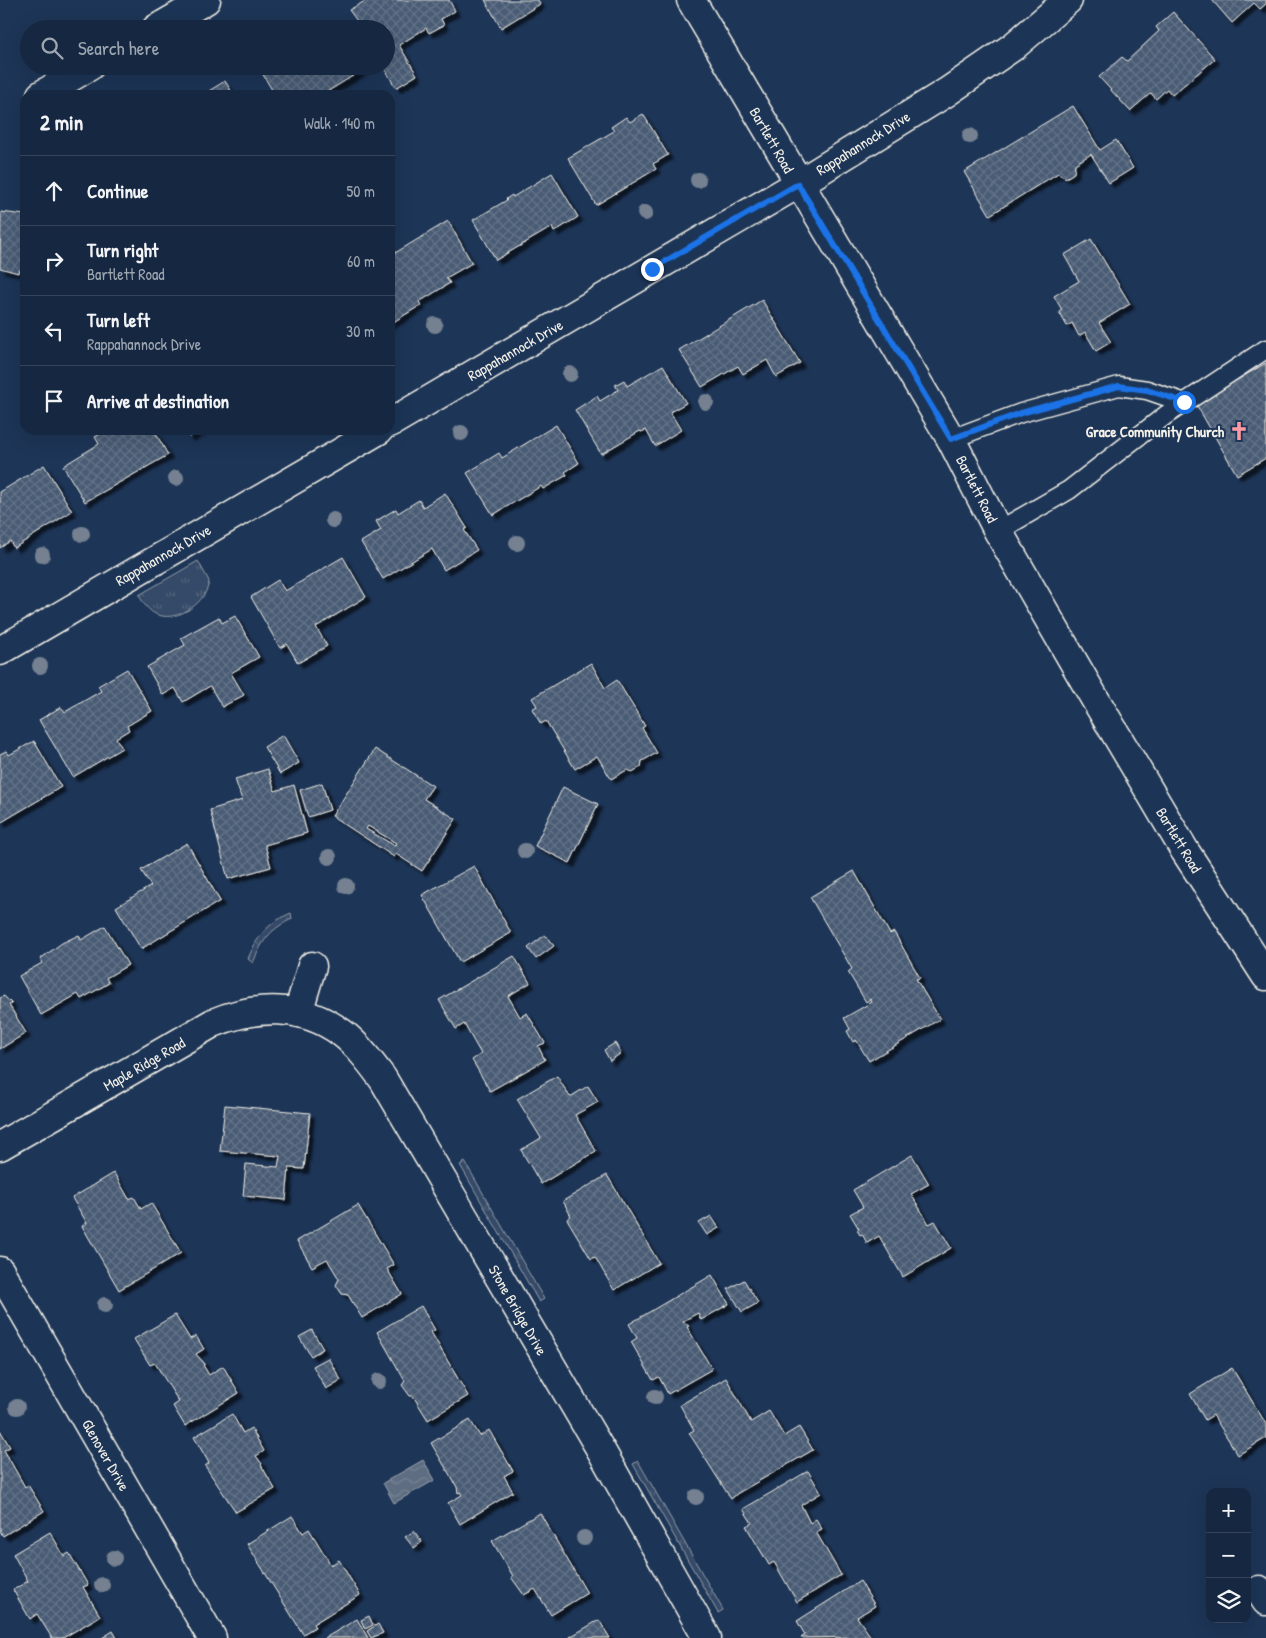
<!DOCTYPE html>
<html lang="en">
<head>
<meta charset="utf-8">
<style>
	body { margin:0; font-family:"Patrick Hand",sans-serif; background:#23344c; color:#f1f3f6 }
	.controls { position:absolute; right:15px; bottom:15px; display:grid; overflow:hidden; border-radius:10px; box-shadow:0 5px 20px #0002 }
	.controls button { width:45px; height:45px; display:grid; place-items:center; padding:0; border:0; border-bottom:1px solid #35445a; background:#162841; color:#f1f3f6; font:25px sans-serif }
	.stop { position:absolute; width:15px; height:15px; margin:-11px; border:4px solid #1a73e8; border-radius:50%; background:#fff }
	.stop.end { background:#1a73e8; border-color:#fff; box-shadow:0 1px 5px #0008 }
	.list { margin:0; padding:0; list-style:none }
	h2 { display:flex; justify-content:space-between; align-items:center; height:65px; margin:0; padding:0 20px; font-size:21px }
	h2 small { font-size:16px; font-weight:400; color:#9ea6b1 }
	.list li { display:grid; grid-template-columns:32px 1fr auto; gap:15px; align-items:center; box-sizing:border-box; height:70px; padding:0 20px; border-top:1px solid #35445a }
	.list b { display:block; font-size:19px; white-space:nowrap }
	.list p { margin:0; font-size:16px; white-space:nowrap; color:#9ea6b1 }
	.list em { font-size:16px; font-style:normal; color:#9ea6b1 }
	.icon { flex:none; width:28px; height:28px; fill:none; stroke:currentColor; stroke-width:2; stroke-linecap:round; stroke-linejoin:round }
	.map { position:relative; flex:none; width:1266px; height:1638px; overflow:hidden }
	.search { position:absolute; background:#162841; box-shadow:0 5px 20px #0002; left:20px; top:20px; width:375px; height:55px; display:flex; align-items:center; gap:12px; box-sizing:border-box; padding:0 18px; border-radius:28px; color:#9ea6b1; font-size:19px }
	.panel { position:absolute; background:#162841; box-shadow:0 5px 20px #0002; left:20px; top:90px; width:375px; height:345px; border-radius:15px }
	.map>svg:first-child { display:block }
	.grass { fill:url(#grass-tufts); stroke:#949ea8 }
	.water { fill:url(#water-waves); stroke:#9aa2ab }
	.building { fill:url(#building-cross-hatch); stroke:#f4f1e8; fill-rule:evenodd; filter:url(#shadow) }
	.lines { fill:none; stroke-linecap:round; stroke-linejoin:round }
	.lane-casing { stroke:#f4f1e8; stroke-width:21 }
	.street-casing { stroke:#f4f1e8; stroke-width:31 }
	.secondary-casing { stroke:#f4f1e8; stroke-width:31 }
	.lane { stroke:#1d3557; stroke-width:18 }
	.street { stroke:#1d3557; stroke-width:28 }
	.secondary { stroke:#1d3557; stroke-width:28 }
	.tree { fill:#748191 }
	.route { stroke:#1a73e8; stroke-width:6 }
	.labels { text-anchor:middle; dominant-baseline:central; stroke-width:4; stroke-linejoin:round; paint-order:stroke }
	.street-label { font-size:15px; fill:#f4f1e8; stroke:#1d3557 }
	.poi-label { font-size:15px; font-weight:bold; fill:#f4f1e8; stroke:#1d3557; text-anchor:end }
</style>
</head>
<body>
<div class="map">
<svg width="1266" height="1638" viewBox="0 0 1266 1638">
	<defs>
		<pattern id="grass-tufts" width="24" height="20" patternUnits="userSpaceOnUse" patternTransform="scale(1.25)"><rect width="24" height="20" fill="#354a67"/><path d="M3 7l-1-3M5 7V3M7 7l1-3M15 17l-1-3M17 17v-4M19 17l1-3" fill="none" stroke="#53657d"/></pattern>
		<pattern id="water-waves" width="16" height="10" patternUnits="userSpaceOnUse" patternTransform="scale(1.25)"><rect width="16" height="10" fill="#5e6d82"/><path d="M0 5q4-4 8 0t8 0" fill="none" stroke="#768294"/></pattern>
		<pattern id="building-cross-hatch" width="8" height="8" patternUnits="userSpaceOnUse" patternTransform="scale(1.25)"><rect width="8" height="8" fill="#485b74"/><path d="M0 0l8 8M0 8l8-8" fill="none" stroke="#637388"/></pattern>
		<filter id="shadow"><feDropShadow dx="4.5" dy="4.5" stdDeviation="1" flood-color="#0009"/></filter>
	</defs>
	<rect width="100%" height="100%" fill="#1d3557"/>
	<filter id="ink" filterUnits="userSpaceOnUse"><feTurbulence type="fractalNoise" baseFrequency=".02" numOctaves="2"/><feDisplacementMap in="SourceGraphic" scale="10" xChannelSelector="R" yChannelSelector="G"/><feConvolveMatrix kernelMatrix="1 2 1 2 8 2 1 2 1" color-interpolation-filters="sRGB"/></filter>
	<g filter="url(#ink)">
		<path class="grass" d="M198,561L209,581C207,602 179,622 158,615C149,612 143,603 139,595Z
			M291,913L292,919C270,929 262,941 253,963L248,959C257,936 268,923 291,913Z
			M465,1162L544,1299L539,1302L460,1165Z
			M638,1461L723,1610L718,1613L633,1464Z"/>
		<path class="water" d="M423,1460L435,1480L394,1503L383,1483Z"/>
		<path class="building" d="M367,0H449L455,11L441,19L444,25L429,33L426,28L399,45L417,75L396,88L383,66H386V29H363L349,10Z
			M485,0H538L540,4L501,28Z
			M1212,0H1266V4L1260,9L1254,3L1232,23Z
			M1173,12L1215,59L1172,95L1167,89L1156,99L1151,93L1130,111L1099,77L1122,57L1127,61L1159,31L1156,27Z
			M335,21L340,29H322Z
			M258,66H362L364,69L322,95H275Z
			M225,81L234,95H204V94Z
			M1073,106L1100,150L1116,140L1133,168L1109,183L1091,154L1075,164L1074,173L1066,178L1058,173L990,215L964,172Z
			M643,114L668,155L653,164L656,169L596,205L568,158L614,131L611,127L626,117L630,122Z
			M552,173L578,217L554,232L552,227L496,260L473,220L507,200L506,199L512,195L513,197Z
			M1,212L25,215V271H18V273L0,268Z
			M448,221L472,263L446,278L450,283L419,302L421,305L390,324V256Z
			M1091,239L1130,304L1099,323L1111,342L1096,351L1085,332L1079,336L1072,323L1067,326L1059,312L1062,310L1054,296L1079,281L1064,255Z
			M762,300L800,363L776,377L767,360L743,374L738,366L702,387L679,350Z
			M1266,363V458L1237,475L1196,404Z
			M663,365L686,403L670,412L681,430L655,446L646,430L641,432L640,431L601,454L575,410L597,396L600,401L618,390L615,385L624,380L627,386Z
			M556,425L579,463L565,472L567,475L543,489L541,486L493,515L467,473L499,453L502,458Z
			M107,430H154L168,455L85,502L63,466L99,444L95,437Z
			M185,430H201L189,437Z
			M44,465L72,511L14,548L10,541L0,548V492Z
			M445,493L467,528L464,530L477,550L444,570L432,549L383,579L361,542L381,530L376,521L396,509L398,513L419,500L423,507Z
			M343,557L366,597L316,627L327,646L298,663L287,644L280,648L251,597L278,580L285,591Z
			M235,616L259,657L231,673L244,695L222,707L210,686L183,702L175,688L163,695L147,667L185,645L181,638L219,617L222,623Z
			M591,663L605,688L617,680L645,726L642,728L657,753L642,761L641,767L632,772L627,770L611,779L597,756L575,769L546,721L541,724L532,709L537,706L532,698Z
			M127,669L152,711L127,726L129,730L116,738L122,748L73,777L39,720L61,707L65,712L101,691L98,686Z
			M283,735L299,763L280,774L264,747Z
			M34,741L61,787L0,823V754L6,751L9,755Z
			M375,749L433,786L424,799L456,819L422,871L396,854L394,857L332,816ZM368,826L396,843L395,846L366,829Z
			M268,769L275,791L294,785L307,833L265,845L271,867L228,879L210,810L242,800L235,779Z
			M322,783L330,810L308,817L300,790Z
			M563,787L598,804L570,863L535,846Z
			M187,843L220,901L141,949L116,907L151,886L141,870Z
			M474,866L511,933L460,962L422,895Z
			M854,871L890,934L894,932L920,978L916,979L940,1019L869,1061L856,1040L853,1042L847,1031L850,1029L844,1018L872,1002L870,999L866,1002L848,972L852,969L810,897Z
			M105,926L128,965L106,978L109,983L81,999L78,994L41,1015L19,976L42,963L40,959L62,943L79,935L81,940Z
			M545,935L554,946L536,959L528,948Z
			M514,956L530,983L508,996L520,1017L527,1013L545,1043L538,1046L545,1060L490,1091L472,1060L481,1054L464,1024L456,1029L439,1000Z
			M4,996L12,1004L9,1005L26,1033L0,1049V998Z
			M615,1043L621,1053L610,1061L604,1050Z
			M557,1076L570,1097L588,1086L598,1102L575,1115L596,1151L541,1184L521,1150L541,1138L517,1099Z
			M225,1105L310,1113L304,1169L289,1168L286,1200L243,1196L246,1164L278,1167L280,1156L220,1151Z
			M912,1155L929,1184L911,1194L929,1224L935,1221L951,1248L903,1277L879,1236L867,1243L862,1234L860,1235L857,1230L859,1229L850,1214L863,1207L853,1190Z
			M114,1173L129,1199L134,1197L141,1209L151,1203L181,1253L119,1290L82,1226L87,1223L72,1198Z
			M607,1175L659,1263L614,1290L595,1257L591,1259L567,1219L571,1216L563,1201Z
			M358,1205L394,1265L387,1269L402,1294L362,1318L348,1295L342,1294L336,1285L339,1279L327,1259L312,1267L297,1241Z
			M711,1216L719,1228L707,1235L699,1223Z
			M712,1275L729,1304L701,1320L698,1313L683,1321L689,1326L687,1327L712,1369L668,1394L659,1377L653,1380L631,1342L637,1338L629,1324Z
			M744,1280L758,1303L742,1312L728,1289Z
			M421,1306L435,1330L431,1332L468,1396L428,1420L413,1396H410L402,1385L405,1381L377,1332Z
			M175,1315L190,1339L196,1336L204,1349L196,1354L205,1364L203,1365L209,1375L223,1366L239,1393L185,1426L173,1406L179,1402L155,1363L150,1365L134,1339Z
			M312,1330L323,1349L311,1356L299,1337Z
			M328,1358L341,1380L326,1389L313,1366Z
			M1232,1368L1266,1424V1438L1238,1455L1213,1415L1205,1420L1190,1394Z
			M726,1378L751,1422L769,1411L784,1436L799,1427L813,1450L738,1493L731,1499L689,1433L694,1430L680,1405Z
			M232,1414L243,1433L251,1428L264,1451L256,1456L262,1464L261,1465L275,1489L236,1512L205,1466L209,1463L194,1437Z
			M470,1420L480,1436L489,1430L513,1471L504,1476L513,1492L460,1524L448,1503L462,1495L460,1492L458,1493L457,1487L431,1443Z
			M0,1430L10,1447L4,1450L25,1487L28,1485L44,1511L3,1536L0,1531Z
			M808,1471L821,1493L801,1505L810,1523L816,1519L822,1529L816,1532L841,1575L797,1602L774,1562L769,1565L746,1526L752,1523L743,1509Z
			M540,1513L587,1593L551,1615L535,1589L524,1595L511,1577L513,1576L492,1541Z
			M292,1516L303,1533L309,1529L331,1565L339,1560L360,1595L313,1624L315,1627L303,1634L247,1544Z
			M414,1531L422,1542L414,1548L405,1537Z
			M50,1532L64,1556L69,1553L88,1585L83,1587L100,1616L63,1638H52L37,1614L30,1619L13,1590L28,1581L13,1554Z
			M860,1581L875,1606L857,1617L871,1637L801,1638L805,1635L797,1621Z
			M369,1616L373,1625L365,1629L361,1620Z
			M357,1619L368,1638H325Z
			M599,1620L610,1638H568Z
			M378,1624L383,1633L371,1638L367,1631Z
			M113,1631L117,1638H102Z"/>
		<g class="lines">
			<g class="lane-casing">
				<path id="lane" d="M951,439L1021,413L1119,386L1147,390L1185,403
					M998,531L1069,490L1166,415L1266,349"/>
			</g>
			<g class="street-casing">
				<path id="street" d="M156,29L206,0
					M41,95L90,66
					M390,423L798,184L947,92L1014,46L1068,0
					M0,651L379,430
					M298,1013L312,966
					M0,1146L213,1023C256,1005 303,1004 342,1033C358,1045 371,1063 383,1079L602,1452L707,1638
					M0,1271L212,1638
					M1259,1590L1266,1601"/>
			</g>
			<g class="secondary-casing">
				<path id="secondary" d="M691,0L951,439L998,531L1095,699L1185,851L1266,976"/>
			</g>
			<use href="#lane" class="lane"/>
			<use href="#street" class="street"/>
			<use href="#secondary" class="secondary"/>
		</g>
		<g class="tree">
			<circle cx="970" cy="136" r="8"/>
			<circle cx="698" cy="180" r="8"/>
			<circle cx="645" cy="213" r="8"/>
			<circle cx="435" cy="325" r="8"/>
			<circle cx="570" cy="374" r="8"/>
			<circle cx="706" cy="402" r="8"/>
			<circle cx="461" cy="433" r="8"/>
			<circle cx="176" cy="478" r="8"/>
			<circle cx="333" cy="520" r="8"/>
			<circle cx="82" cy="534" r="8"/>
			<circle cx="517" cy="543" r="8"/>
			<circle cx="42" cy="555" r="8"/>
			<circle cx="40" cy="666" r="8"/>
			<circle cx="525" cy="851" r="8"/>
			<circle cx="329" cy="857" r="8"/>
			<circle cx="346" cy="886" r="8"/>
			<circle cx="105" cy="1305" r="8"/>
			<circle cx="379" cy="1381" r="8"/>
			<circle cx="655" cy="1397" r="8"/>
			<circle cx="17" cy="1407" r="8"/>
			<circle cx="696" cy="1497" r="8"/>
			<circle cx="584" cy="1538" r="8"/>
			<circle cx="114" cy="1558" r="8"/>
			<circle cx="102" cy="1585" r="8"/>
		</g>
	</g>
	<g class="lines" filter="url(#ink)">
		<path class="route" d="M652,269L798,184L951,439L1021,413L1119,386L1147,390L1184,402"/>
	</g>
	<defs>
		<g id="church-bare" transform="scale(1.5)"><path d="M-1.2-6h2.4v3.5h3.3v2.4h-3.3V6h-2.4V-.1h-3.3v-2.4h3.3Z" fill="#ff9aa2" stroke="#1d3557" stroke-width="2.5" paint-order="stroke"/></g>
	</defs>
	<g fill-rule="evenodd">
		<use href="#church-bare" x="1239" y="431"/>
	</g>
	<g class="labels">
		<g class="street-label">
			<text transform="translate(772 140) rotate(60)">Bartlett Road</text>
			<text transform="translate(863 143) rotate(-32)">Rappahannock Drive</text>
			<text transform="translate(515 350) rotate(-30)">Rappahannock Drive</text>
			<text transform="translate(977 489) rotate(63)">Bartlett Road</text>
			<text transform="translate(163 555) rotate(-30)">Rappahannock Drive</text>
			<text transform="translate(1179 840) rotate(59)">Bartlett Road</text>
			<text transform="translate(144 1064) rotate(-30)">Maple Ridge Road</text>
			<text transform="translate(518 1310) rotate(60)">Stone Bridge Drive</text>
			<text transform="translate(106 1455) rotate(60)">Glenover Drive</text>
		</g>
		<g class="poi-label">
			<text x="1224" y="431">Grace Community Church</text>
		</g>
	</g>
</svg>
<div class="controls">
<button>+</button>
<button>−</button>
<button><svg class="icon" aria-label="layers" viewBox="0 0 24 24"><path d="M12 4l9 5-9 5-9-5zM3 14l9 5 9-5"/></svg></button>
</div>
<div class="stop" style="left:1184px;top:402px"></div>
<div class="stop end" style="left:652px;top:269px"></div>
<div class="search"><svg class="icon" aria-label="search" viewBox="0 0 24 24"><circle cx="10" cy="10" r="6"/><path d="M15 15l6 6"/></svg>Search here</div>
<section class="panel">
<h2>2 min<small>Walk · 140 m</small></h2>
<ul class="list">
<li><svg class="icon" aria-label="ahead" viewBox="0 0 24 24"><path d="M12 20V5M6 11l6-6 6 6"/></svg><div><b>Continue</b></div><em>50 m</em></li>
<li><svg class="icon" aria-label="right" viewBox="0 0 24 24"><path d="M7 20v-9h11M14 6l5 5-5 5"/></svg><div><b>Turn right</b><p>Bartlett Road</p></div><em>60 m</em></li>
<li><svg class="icon" aria-label="left" viewBox="0 0 24 24"><path d="M17 20v-9H6M10 6l-5 5 5 5"/></svg><div><b>Turn left</b><p>Rappahannock Drive</p></div><em>30 m</em></li>
<li><svg class="icon" aria-label="arrive" viewBox="0 0 24 24"><path d="M6 21V4h12l-3 4 3 4H6"/></svg><div><b>Arrive at destination</b></div></li>
</ul>
</section>
</div>
</body>
</html>
